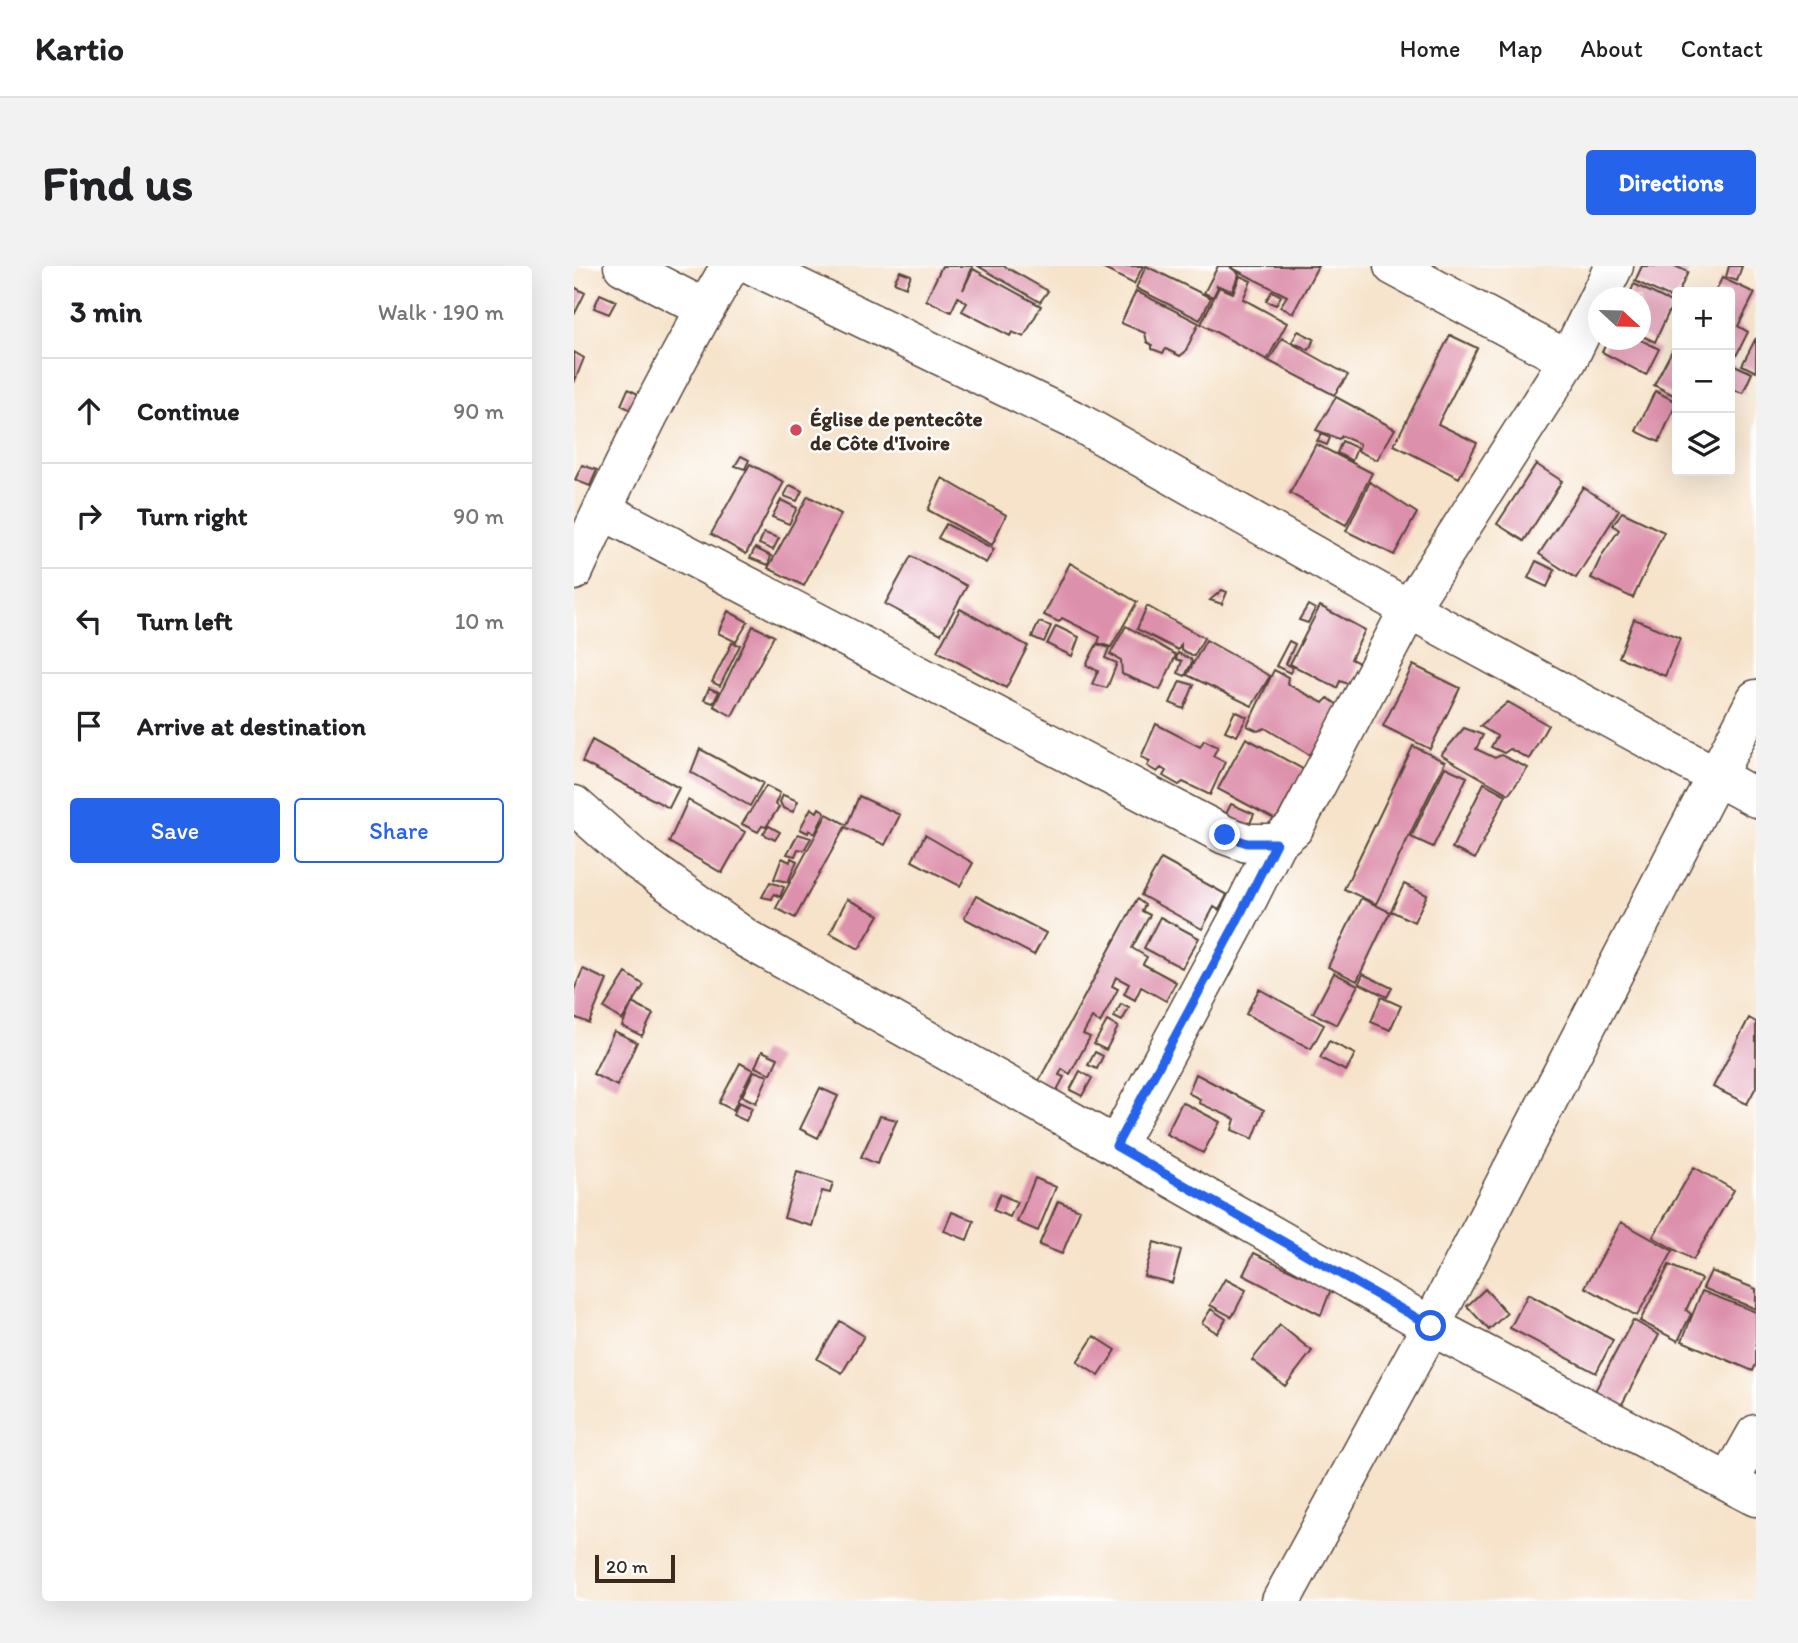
<!DOCTYPE html>
<html lang="en">
<head>
<meta charset="utf-8">
<style>
	body { margin:0; font-family:Itim,sans-serif; background:#f2f2f2; color:#202124 }
	.controls { position:absolute; right:21px; top:21px; display:grid; overflow:hidden; border-radius:7px; box-shadow:0 7px 28px #0002 }
	.controls button { width:63px; height:63px; display:grid; place-items:center; padding:0; border:0; border-bottom:2px solid #e0e0e0; background:#fff; color:#202124; font:35px sans-serif }
	.compass { position:absolute; left:1014px; top:21px; width:63px; height:63px; border-radius:50%; background:#fff; box-shadow:0 7px 28px #0002; rotate:112deg }
	.scale { position:absolute; left:21px; bottom:18px; width:80px; box-sizing:border-box; padding-left:7px; border:4px solid #3b2a1e; border-top:0; font-size:19px; line-height:24px; white-space:nowrap; color:#3b2a1e; -webkit-text-stroke:5px #fff; paint-order:stroke }
	.stop { position:absolute; width:21px; height:21px; margin:-16px; border:5px solid #2563eb; border-radius:50%; background:#fff }
	.stop.end { background:#2563eb; border-color:#fff; box-shadow:0 2px 7px #0008 }
	.list { margin:0; padding:0; list-style:none }
	h2 { display:flex; justify-content:space-between; align-items:center; height:91px; margin:0; padding:0 28px; font-size:30px }
	h2 small { font-size:23px; font-weight:400; color:#757577 }
	.list li { display:grid; grid-template-columns:46px 1fr auto; gap:21px; align-items:center; box-sizing:border-box; height:105px; padding:0 28px; border-top:2px solid #e0e0e0 }
	.list b { display:block; font-size:26px; white-space:nowrap }
	.list em { font-size:23px; font-style:normal; color:#757577 }
	.actions { display:flex; gap:14px; padding:21px 28px }
	.actions a { flex:1; padding:16px 0; border:2px solid #2563eb; border-radius:7px; text-align:center; font-size:24px; color:#2563eb }
	.actions .main { background:#2563eb; color:#fff }
	.icon { flex:none; width:38px; height:38px; fill:none; stroke:currentColor; stroke-width:2; stroke-linecap:round; stroke-linejoin:round }
	.map { position:relative; flex:none; width:1182px; height:1335px; overflow:hidden; border-radius:7px }
	header { display:flex; align-items:center; gap:42px; box-sizing:border-box; height:98px; padding:0 35px; background:#fff; border-bottom:2px solid #e0e0e0 }
	header strong { font-size:33px }
	nav { display:flex; gap:38px; margin-inline-start:auto; font-size:24px }
	.intro { display:flex; align-items:center; justify-content:space-between; box-sizing:border-box; height:168px; padding:0 42px }
	h1 { margin:0; font-size:49px }
	.button { padding:18px 32px; border-radius:7px; background:#2563eb; color:#fff; font-size:24px; font-weight:700 }
	main { display:flex; gap:42px; padding:0 42px }
	aside { flex:1; background:#fff; border-radius:7px; box-shadow:0 7px 28px #0002 }
	.map>svg:first-child { display:block }
	.building { fill:#dd90ab }
	.lines { fill:none; stroke-linecap:round; stroke-linejoin:round }
	.minor-casing { stroke:#574638; stroke-width:41 }
	.minor { stroke:#fff; stroke-width:38 }
	.route { stroke:#2563eb; stroke-width:9 }
	.poi-dot { fill:#d1495b; stroke:#fff; stroke-width:2.5 }
	.labels { text-anchor:middle; dominant-baseline:central; stroke-width:5; stroke-linejoin:round; paint-order:stroke }
	.poi-label { font-size:21px; font-weight:bold; fill:#3b2a1e; stroke:#fff; text-anchor:start }
</style>
</head>
<body>
<header>
<strong>Kartio</strong>
<nav><a>Home</a><a>Map</a><a>About</a><a>Contact</a></nav>
</header>
<div class="intro"><h1>Find us</h1><a class="button">Directions</a></div>
<main>
<aside>
<h2>3 min<small>Walk · 190 m</small></h2>
<ul class="list">
<li><svg class="icon" aria-label="ahead" viewBox="0 0 24 24"><path d="M12 20V5M6 11l6-6 6 6"/></svg><div><b>Continue</b></div><em>90 m</em></li>
<li><svg class="icon" aria-label="right" viewBox="0 0 24 24"><path d="M7 20v-9h11M14 6l5 5-5 5"/></svg><div><b>Turn right</b></div><em>90 m</em></li>
<li><svg class="icon" aria-label="left" viewBox="0 0 24 24"><path d="M17 20v-9H6M10 6l-5 5 5 5"/></svg><div><b>Turn left</b></div><em>10 m</em></li>
<li><svg class="icon" aria-label="arrive" viewBox="0 0 24 24"><path d="M6 21V4h12l-3 4 3 4H6"/></svg><div><b>Arrive at destination</b></div></li>
</ul>
<div class="actions"><a class="main">Save</a><a>Share</a></div>
</aside>
<div class="map">
<svg width="1182" height="1335" viewBox="0 0 1182 1335">
	<rect width="100%" height="100%" fill="#fff"/>
	<filter id="ink" filterUnits="userSpaceOnUse"><feTurbulence type="fractalNoise" baseFrequency=".0143" numOctaves="2"/><feDisplacementMap in="SourceGraphic" scale="14" xChannelSelector="R" yChannelSelector="G"/><feConvolveMatrix kernelMatrix="1 2 1 2 8 2 1 2 1" color-interpolation-filters="sRGB"/></filter>
	<filter id="wash" filterUnits="userSpaceOnUse"><feTurbulence type="fractalNoise" baseFrequency=".00686" numOctaves="4" result="noise"/><feDisplacementMap in="SourceGraphic" scale="28" xChannelSelector="R" yChannelSelector="G"/><feGaussianBlur stdDeviation="1.57" result="paint"/><feColorMatrix in="noise" values="0 0 0 0 0 0 0 0 0 0 0 0 0 0 0 0 0 1.4 0 .05"/><feComposite in="paint" operator="in"/></filter>
	<g filter="url(#wash)">
		<rect width="100%" height="100%" fill="#f6e3ca"/>
		<g id="blocks">
			<path class="building" d="M368,0H399L389,24L399,3L467,40L450,71L438,66L436,70L388,45L393,37L384,31L377,46L352,34Z
				M404,0H430L474,25L466,36Z
				M524,0H569L560,18Z
				M572,0L637,32L626,54L562,22Z
				M644,0H744L719,47L706,41L713,30L656,1L665,8L658,25L642,19L644,21L639,31L630,27Z
				M1068,0H1101L1114,6L1101,34L1061,15Z
				M1155,0H1168L1163,15L1152,11Z
				M326,5L337,9L332,21L320,16Z
				M666,10L677,15L669,33L713,57L693,94L627,58L645,21L659,27Z
				M1148,12L1181,27L1164,60L1174,66L1161,92L1156,89V26H1141Z
				M1060,18L1099,37L1081,76L1066,69V32H1054Z
				M0,21L11,27L0,49Z
				M562,25L625,57L611,86L606,90L592,83L589,87L578,83V79L573,76L571,67L547,57Z
				M698,25L707,30L702,39L692,35Z
				M26,28L42,35L35,48L20,42Z
				M724,65L740,73L735,84L718,76Z
				M876,69L903,82L864,158L903,177L885,212L820,179Z
				M708,72L774,109L760,129L695,95Z
				M1182,72V106L1168,99Z
				M1034,74H1067L1085,83L1072,109L1028,86Z
				M1103,75V131L1080,119Z
				M0,86L10,92L0,117Z
				M1156,97L1178,107L1169,127L1156,123Z
				M54,123L66,129L59,145L47,139Z
				M1081,125L1103,136L1085,176L1062,165Z
				M762,131L821,163L803,194L784,185L786,178L768,170L765,173L742,164Z
				M747,168L756,172L753,179L743,175Z
				M768,175L783,182L778,195L763,187Z
				M742,178L798,207L772,259L716,227Z
				M167,190L175,194L171,203L161,200Z
				M176,198L210,216L172,288L137,268Z
				M962,198L988,215L950,275L923,258Z
				M8,199L23,204L16,220L1,214Z
				M368,212L432,249L418,279L354,244Z
				M796,216L843,247L820,289L772,265Z
				M216,219L228,225L223,235L210,230Z
				M1009,221L1045,244L1002,312L965,288Z
				M234,230L267,248L230,320L194,302Z
				M207,234L223,242L215,258L198,251Z
				M1048,246L1090,266L1059,332L1017,312L1028,289L1045,264L1039,259Z
				M372,258L420,283L412,297L364,272Z
				M190,267L205,272L199,284L185,278Z
				M181,282L197,290L194,299L176,292Z
				M337,290L393,320L367,368L311,338Z
				M962,295L981,304L973,321L954,312Z
				M496,297L563,336L537,381L524,377L526,371L488,352L485,356L470,349Z
				M648,324L653,326L648,338L636,334Z
				M734,339L741,343L734,357L725,354Z
				M573,340L630,372L620,390L607,384V379L604,384L563,363Z
				M746,340L791,364L777,393L785,397L777,419L766,415L763,422L716,398Z
				M386,343L454,380L432,422L363,385Z
				M154,345L174,356L162,376L144,367Z
				M1060,353L1106,372L1091,410L1045,391Z
				M465,356L477,360L470,376L458,371Z
				M179,360L200,370L158,450L140,440Z
				M482,360L505,371L498,390L473,378Z
				M552,360L602,389L586,424L548,408L547,394L536,388Z
				M632,374L696,410L678,440L613,409Z
				M715,375L721,378L712,398L719,401L716,407L702,400Z
				M158,377L166,379L146,420L138,416Z
				M523,378L535,382L531,392L543,397L533,422L518,418L524,405L512,399Z
				M604,387L617,393L618,396L611,410L604,407L608,395L602,393Z
				M839,399L886,422L856,483L809,460Z
				M700,404L714,411L713,418L749,437L754,432L768,442L741,492L691,462L684,465L673,460Z
				M606,415L620,419L610,443L596,437Z
				M135,422L145,426L139,437L130,434Z
				M934,436L974,459L955,493L936,483L930,487L917,481L923,470L906,460Z
				M661,445L673,451L663,470L651,465Z
				M582,458L626,481L630,474L644,481L639,490L651,496L636,529L609,516L605,519L589,510L592,505L587,502L583,506L573,500L576,495L567,491Z
				M890,462L909,469L902,483L921,492L927,489L954,502L935,528L867,489Z
				M672,472L727,502L731,508L720,520L702,554L644,523Z
				M18,474L105,522L95,542L8,496Z
				M839,480L871,496L802,638L770,623Z
				M126,483L189,517L176,540L117,506Z
				M871,501L893,511L859,581L837,571Z
				M910,517L932,529L901,593L878,582Z
				M192,520L206,527L201,538L205,541L192,561L188,560L184,566L168,558Z
				M209,529L224,535L219,546L209,542L206,536Z
				M285,530L326,549L311,579L271,561L221,652L202,642L253,548L273,559Z
				M114,534L171,566L148,607L95,576Z
				M657,538L680,548L674,562L650,552Z
				M237,542L243,546L245,542L251,546L241,568L235,564L234,567L226,563Z
				M195,560L206,566L201,574L189,568Z
				M224,568L237,572L230,584L224,583L221,590L213,588Z
				M351,569L399,597L386,620L338,595Z
				M208,592L216,596L217,592L223,595L214,616L200,613Z
				M587,593L653,629L645,644L640,641L628,663L567,629Z
				M196,616L210,621L206,631L200,628L198,633L188,631Z
				M830,618L853,629L840,656L817,645Z
				M402,630L472,667L460,689L390,652Z
				M787,632L816,646L783,715L754,701Z
				M273,633L305,649L285,683L256,667Z
				M563,633L571,639L568,645L576,649L558,682L573,691L569,698L602,716L592,735L567,721L561,734L550,728L555,718L542,711L538,720L544,723L526,757L518,752L509,768L516,771L496,808L488,803L485,809L490,811L482,826L464,816Z
				M586,651L625,672L608,702L570,682Z
				M9,703L33,714L15,757L0,751V724Z
				M52,707L70,719L48,754L30,742Z
				M760,707L784,719L763,759L739,747Z
				M789,708L818,722L813,731L785,717Z
				M685,723L750,759L737,783L672,748Z
				M807,731L827,740L816,764L797,756Z
				M58,737L79,748L68,770L48,760Z
				M547,738L555,742L548,755L540,751Z
				M1175,752L1182,756V821L1173,838L1139,821Z
				M533,755L544,761L532,784L520,778Z
				M40,765L63,776L43,820L19,808Z
				M755,775L781,788L772,805L746,792Z
				M188,785L204,792L197,808L181,801Z
				M521,786L529,790L523,803L514,799Z
				M166,797L179,804L159,844L145,837Z
				M180,805L194,810L182,837L168,830Z
				M506,805L518,812L508,830L496,824Z
				M622,808L690,844L679,873L658,864L661,853L625,837L626,833L614,827Z
				M246,822L264,830L244,872L226,863Z
				M165,836L178,842L172,855L159,849Z
				M608,836L646,856L629,887L592,868Z
				M306,850L323,854L303,898L287,891Z
				M1120,901L1160,924L1119,994L1079,971Z
				M223,906L259,917L256,927L248,925L238,960L210,952Z
				M461,912L482,921L464,965L443,956Z
				M426,928L443,936L436,951L419,944Z
				M484,935L506,944L488,988L465,979Z
				M378,946L400,955L393,974L370,965Z
				M1047,956L1099,985L1063,1050L1011,1021Z
				M580,976L607,984L598,1017L570,1010Z
				M680,987L757,1023L747,1049L669,1009Z
				M1095,999L1127,1013L1112,1044L1117,1048L1104,1075L1066,1055Z
				M1137,1005L1182,1023V1043L1129,1022Z
				M651,1013L672,1024L658,1051L636,1039Z
				M911,1023L933,1047L915,1064L893,1040Z
				M1128,1025L1182,1046V1098L1179,1105L1108,1075Z
				M954,1028L1039,1074L1022,1107L936,1062Z
				M637,1043L652,1053L643,1067L628,1057Z
				M1059,1054L1085,1069L1047,1140L1021,1125Z
				M266,1055L290,1070L268,1107L243,1093Z
				M706,1059L738,1085L711,1120L678,1094Z
				M520,1070L542,1084L525,1110L503,1096Z"/>
		</g>
	</g>
	<g filter="url(#ink)">
		<use href="#blocks" fill-opacity="0" stroke="#574638" stroke-width="2"/>
		<g class="lines">
			<g class="minor-casing">
				<path id="minor" d="M49,0L132,43
					M180,0L506,157L835,343L1182,532
					M819,0L994,94
					M28,244L651,569L673,577H702
					M0,305C47,201 99,98 156,0
					M0,539L60,592L173,673L542,880L857,1060L1182,1231
					M542,880L662,657L702,577L720,562L835,343L994,94L1040,0
					M1155,1216L1182,1168
					M707,1335L857,1060L1182,433"/>
			</g>
			<use href="#minor" class="minor"/>
		</g>
	</g>
	<g class="lines" filter="url(#ink)">
		<path class="route" d="M651,569L673,577H702L662,657L542,880L857,1060"/>
	</g>
	<circle class="poi-dot" cx="222" cy="164" r="7"/>
	<g class="labels">
		<g class="poi-label">
			<text x="236" y="152">Église de pentecôte<tspan x="236" dy="24">de Côte d'Ivoire</tspan></text>
		</g>
	</g>
</svg>
<div class="controls">
<button>+</button>
<button>−</button>
<button><svg class="icon" aria-label="layers" viewBox="0 0 24 24"><path d="M12 4l9 5-9 5-9-5zM3 14l9 5 9-5"/></svg></button>
</div>
<svg class="compass" viewBox="-18 -18 36 36"><path d="M0-13l5 13h-10z" fill="#e53935"/><path d="M0 13l5-13h-10z" fill="#757577"/></svg>
<div class="scale">20 m</div>
<div class="stop" style="left:857px;top:1060px"></div>
<div class="stop end" style="left:651px;top:569px"></div>
</div>
</main>
</body>
</html>
